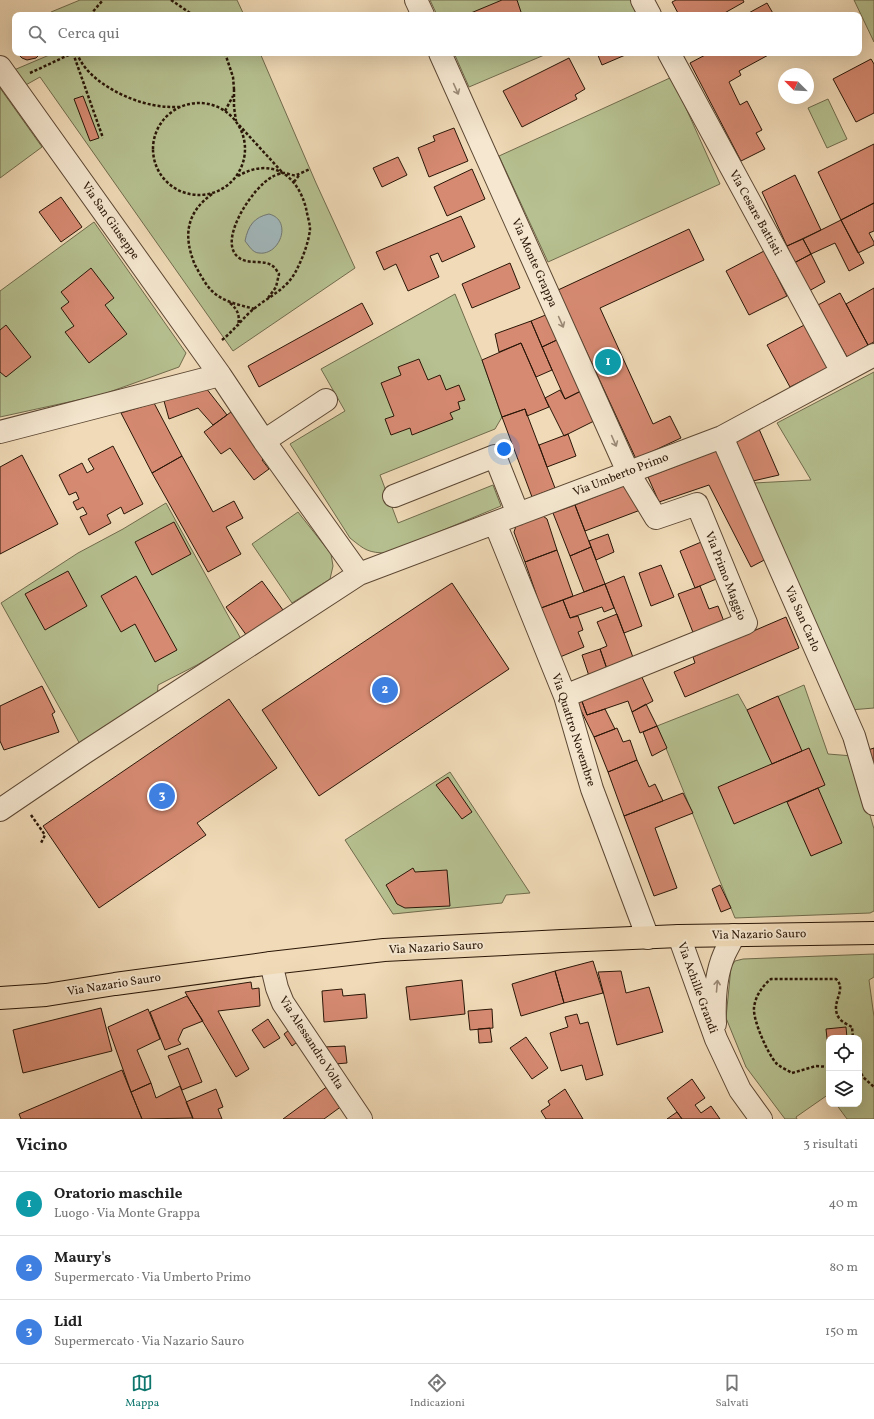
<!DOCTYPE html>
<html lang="it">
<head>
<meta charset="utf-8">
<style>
	body { margin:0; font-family:Vollkorn,serif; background:#f2f2f2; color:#222 }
	.controls { position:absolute; right:12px; bottom:12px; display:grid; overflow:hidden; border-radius:8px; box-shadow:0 4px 16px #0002 }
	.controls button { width:36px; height:36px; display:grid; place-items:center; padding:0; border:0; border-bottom:1px solid #e0e0e0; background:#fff; color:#222; font:20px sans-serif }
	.compass { position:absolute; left:778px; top:68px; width:36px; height:36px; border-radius:50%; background:#fff; box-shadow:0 4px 16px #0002; rotate:294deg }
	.you { position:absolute; left:504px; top:449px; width:14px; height:14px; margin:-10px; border:3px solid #fff; border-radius:50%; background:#1a73e8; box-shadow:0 0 0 6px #1a73e833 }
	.badge { display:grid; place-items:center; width:26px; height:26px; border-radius:50%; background:#0f766e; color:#fff; font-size:13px; font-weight:700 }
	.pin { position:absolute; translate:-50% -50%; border:2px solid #fff; box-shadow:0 1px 4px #0006 }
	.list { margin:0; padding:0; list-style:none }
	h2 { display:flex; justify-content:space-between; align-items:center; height:52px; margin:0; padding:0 16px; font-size:17px }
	h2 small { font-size:13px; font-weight:400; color:#767676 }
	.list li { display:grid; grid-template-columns:26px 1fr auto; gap:12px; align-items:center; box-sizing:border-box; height:64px; padding:0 16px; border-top:1px solid #e0e0e0 }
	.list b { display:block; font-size:15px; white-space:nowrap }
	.list p { margin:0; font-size:13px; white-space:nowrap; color:#767676 }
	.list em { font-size:13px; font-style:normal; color:#767676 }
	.icon { flex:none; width:22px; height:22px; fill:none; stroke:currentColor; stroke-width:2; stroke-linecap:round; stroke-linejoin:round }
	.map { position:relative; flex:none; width:874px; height:1119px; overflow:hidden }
	.search { position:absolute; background:#fff; box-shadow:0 4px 16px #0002; left:12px; right:12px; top:12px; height:44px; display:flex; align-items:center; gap:10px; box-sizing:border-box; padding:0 14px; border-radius:8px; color:#767676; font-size:15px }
	.sheet { height:244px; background:#fff }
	nav { display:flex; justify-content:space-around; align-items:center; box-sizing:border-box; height:56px; border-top:1px solid #e0e0e0; background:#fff; font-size:11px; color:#767676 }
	nav a { display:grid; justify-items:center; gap:2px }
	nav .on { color:#0f766e }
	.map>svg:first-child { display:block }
	.green { fill:#b6c090; stroke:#706b4c }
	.water { fill:#a1b7bb; stroke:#717773 }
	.building { fill:#d68a72; stroke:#2a1607 }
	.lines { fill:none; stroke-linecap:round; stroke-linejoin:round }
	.minor-casing { stroke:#5c4733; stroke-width:24 }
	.major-casing { stroke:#2a1607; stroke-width:24 }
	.path { stroke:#2a1607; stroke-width:2.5; stroke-dasharray:3 2; stroke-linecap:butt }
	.minor { stroke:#f5e7d0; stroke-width:22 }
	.major { stroke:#f0dab7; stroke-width:22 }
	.oneway { stroke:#9a8976 }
	.labels { text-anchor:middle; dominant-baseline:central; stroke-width:4; stroke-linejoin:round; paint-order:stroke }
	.street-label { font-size:12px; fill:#2a1607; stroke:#f5e7d0 }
</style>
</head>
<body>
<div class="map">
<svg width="874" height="1119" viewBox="0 0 874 1119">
	<rect width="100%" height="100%" fill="#f0dab7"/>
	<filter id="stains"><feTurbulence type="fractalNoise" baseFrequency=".005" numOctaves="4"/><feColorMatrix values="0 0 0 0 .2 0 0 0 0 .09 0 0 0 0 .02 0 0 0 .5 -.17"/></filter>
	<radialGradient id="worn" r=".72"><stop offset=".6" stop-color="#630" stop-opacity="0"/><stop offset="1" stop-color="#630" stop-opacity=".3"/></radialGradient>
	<path class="green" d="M80,0H237L244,15H52L51,12Z
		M430,0H631L639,14L636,15H437Z
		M854,0H874V42Z
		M54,53H260L316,183L355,268L233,351L40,77L24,86L14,70Z
		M454,53H549L469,87Z
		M672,77L720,184L548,262L499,156Z
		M0,88L42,147L0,178Z
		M828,99L847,139L827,148L808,108Z
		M94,222L186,353L179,367L101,395L0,417V291Z
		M455,294L482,360L502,417L495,429L380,475L398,523L493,485L501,506L388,553C368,553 365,550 350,538L290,444L345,411L321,369Z
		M874,372V708L850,710L754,483L811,480L777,423Z
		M166,503L241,639L197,665L158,685L157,700L81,746L1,603L78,553L123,529Z
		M298,512L331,554L333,566L330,579L292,603L252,544Z
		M804,685L828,754L853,756L874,829V911L870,913L735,918L657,726L738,694L747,710Z
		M450,772L530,893L506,895L502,903L393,914L345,840Z
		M874,954V977L869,980L874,1017V1119H847L836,1104H859V1038H829V1094L796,1117L797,1119H785L746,1067L726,1018L731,967L735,961L743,959Z"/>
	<path class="water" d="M269,214C293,220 280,256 259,253C253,253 249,246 245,241C248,226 254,217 269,214Z"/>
	<path class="building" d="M502,0H517L522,15H466Z
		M676,0H743L744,2L721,15H679L672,2Z
		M767,3L774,15H745Z
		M17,53H41L36,58L27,60L22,58Z
		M597,53H630L602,65Z
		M709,53H772L739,71L741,75L729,82L740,105L747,101L762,130L756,133L765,149L741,161L690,63Z
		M569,58L585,89L575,95L577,99L522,127L503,91Z
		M871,59L874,64V113L856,122L833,79Z
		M83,96L99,138L90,141L74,99Z
		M454,128L468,161L429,177L418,148L435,141L433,136Z
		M874,144V203L841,220L818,172Z
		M398,157L407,175L382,187L373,168Z
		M472,169L485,199L447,216L434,187Z
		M795,175L821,230L787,246L762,192Z
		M61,197L82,227L61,242L39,212Z
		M874,203V231L869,233L874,242V245L858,253L841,220Z
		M461,216L475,247L442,262L438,253L430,256L439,277L408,291L396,264L384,270L376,252Z
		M841,220L864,263L849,271L835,243L811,254L803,239Z
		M689,229L704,260L600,308L653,424L670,416L681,438L636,459L558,290Z
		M803,239L811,254L794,263L787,246Z
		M764,251L787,296L749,315L726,271Z
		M811,254L825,282L809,291L794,263Z
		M510,263L520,288L472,308L462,284Z
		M91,268L114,298L105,305L127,334L89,363L65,332L74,326L61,308L69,302L61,292Z
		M874,288V342L868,345L846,304Z
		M840,293L868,345L847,357L818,305Z
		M362,303L373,324L259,387L248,366Z
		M548,314L559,339L542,347L531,321Z
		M531,321L552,370L536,377L521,343L499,352L495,334Z
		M808,323L831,366L790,387L767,345Z
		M6,325L31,357L6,377L0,372V330Z
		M563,337L583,390L565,399L542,347Z
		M521,343L549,407L527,416L525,409L502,417L482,360Z
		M419,359L428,380L440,375L446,390L459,385L465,400L458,402L460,409L450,413L453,419L412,435L410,428L391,435L385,419L394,416L381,383L401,375L398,367Z
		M206,388L227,415L213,425L198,408L169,419L164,401Z
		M560,390L565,399L583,390L598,419L564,436L545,398Z
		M154,403L182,456L152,473L121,413Z
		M525,409L555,488L532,497L502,417Z
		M231,412L265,457L262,460L269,469L254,480L230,448L221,454L204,432Z
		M759,429L779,475L753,481L736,441Z
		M568,434L576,456L547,467L539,445Z
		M113,446L143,504L124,514L121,507L107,515L111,523L89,535L80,517L87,514L83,507L77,510L73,502L79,499L76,492L69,495L59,475L82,463L87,473L94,469L88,459Z
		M721,449L772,556L751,567L709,485L659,502L648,477Z
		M22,455L58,524L0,554V467Z
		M182,456L213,512L234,501L243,518L226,527L241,554L208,572L152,473Z
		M632,482L643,509L585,531L575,505Z
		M575,505L591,547L570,556L553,513Z
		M543,516L547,519L557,550L525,562L514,532L516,526Z
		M174,522L191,554L152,575L135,542Z
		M608,534L614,552L596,560L589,541Z
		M706,540L721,577L695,588L680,551Z
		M591,547L605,584L584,592L570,556Z
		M557,550L573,596L541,608L525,562Z
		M661,565L674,597L651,606L639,573Z
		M68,571L87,606L45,630L25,594Z
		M136,576L177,650L155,662L135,624L121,632L101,596Z
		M624,576L642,626L624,633L605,584Z
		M262,581L283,610L247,636L226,607Z
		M452,583L509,669L319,796L262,710Z
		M605,584L614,608L604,612L602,607L570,618L563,600Z
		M700,586L709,609L718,606L725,624L694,635L678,594Z
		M563,600L570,618L578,616L583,630L578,632L584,647L560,657L541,608Z
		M617,614L634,660L607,669L600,649L607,646L597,622Z
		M786,617L799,648L685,697L674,672L695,663L693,657Z
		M600,649L607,669L589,676L582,655Z
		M640,673L653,701L632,712L628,701L587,715L580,696Z
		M42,686L55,712L52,714L59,732L4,750L0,741V706Z
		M580,696L587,715L605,709L615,729L594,737L575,698Z
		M778,696L802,751L772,764L747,710Z
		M229,699L277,768L197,823L206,835L99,908L43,826Z
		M646,704L657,726L640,733L632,712Z
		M657,726L667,748L652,756L643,732Z
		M617,728L623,742L630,740L637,760L608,772L594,737Z
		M809,748L825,785L734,824L718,787Z
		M874,748V767L868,750Z
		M637,760L649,787L655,784L663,801L624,816L608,772Z
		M448,777L472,812L462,819L436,785Z
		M818,788L842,843L811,856L787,802Z
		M683,793L693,813L655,828L677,888L654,896L624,816Z
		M413,868L415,872L447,870L450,906L405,908L397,904L386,885Z
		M720,885L731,908L721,912L712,889Z
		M593,961L603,993L564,1003L555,971Z
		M555,971L564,1003L521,1016L512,984Z
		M621,971L626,993L649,987L663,1032L617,1045L598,972Z
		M462,980L465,1014L410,1020L406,987Z
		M251,982L252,989L259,988L260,1006L218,1011L249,1069L236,1077L185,992Z
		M342,989L343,996L365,994L367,1018L324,1022L322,991Z
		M187,996L203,1021L183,1029L178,1040L181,1044L165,1050L150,1012Z
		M101,1008L112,1051L23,1073L13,1030Z
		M148,1009L160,1039L137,1050L151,1083L131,1092L108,1027Z
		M492,1009L493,1028L470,1030L468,1011Z
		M577,1014L580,1024L588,1022L603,1075L586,1080L582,1065L561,1071L550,1033L568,1027L565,1017Z
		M268,1019L280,1038L264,1048L252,1030Z
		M293,1027L301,1039L292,1046L284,1034Z
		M846,1027L847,1038H829V1057L826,1029Z
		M490,1028L492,1042L479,1043L478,1029Z
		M526,1037L548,1068L532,1079L510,1048Z
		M345,1046L347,1063L335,1064L324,1047Z
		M188,1048L202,1082L182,1090L168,1056Z
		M122,1070L142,1119H21L19,1114Z
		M692,1079L705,1098L695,1105L701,1113L711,1106L720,1119H682L667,1098Z
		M151,1083L156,1098L180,1086L193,1118L142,1119L131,1092Z
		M332,1083L346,1103L324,1119H283Z
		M216,1089L223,1107L218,1109L222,1119H193L186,1102Z
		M565,1089L583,1119H546L541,1111L550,1105L548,1101Z
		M677,1112L682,1119H667Z"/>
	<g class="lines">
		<g class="minor-casing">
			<path id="minor" d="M416,0L423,15
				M642,0L650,15
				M440,53L628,472L656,518L697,504L746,623L565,696
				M669,53L842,372
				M0,67L220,375L264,441L359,574
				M0,432L220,375
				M722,437L854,736L874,804
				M264,441L326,400
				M394,496L495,456L518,514
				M495,523L565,696L592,789L648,938
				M0,810L84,753L359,574L722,437L874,355
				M679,936L716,1039L740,1090L761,1119
				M271,963L277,988L283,1003L361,1119
				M715,1024C714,1002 715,976 724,955C727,948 731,942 734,935"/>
		</g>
		<g class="major-casing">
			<path id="major" d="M0,998L46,995L115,984L271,963L384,950L562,941L679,936L874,933"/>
		</g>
		<path class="path" d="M171,0L193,15
			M90,15L103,0
			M73,53L103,138
			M77,53C86,80 126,100 153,105C163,107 171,107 181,107
			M225,53L233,77L234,89
			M30,73L73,53
			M234,89V107L236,121
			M153 149a46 46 0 1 1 92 0a46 46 0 1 1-92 0Z
			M225,111L233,96
			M239,125L282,172
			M294,182L300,174
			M212,194C186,213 183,236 195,265C200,274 205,284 212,291C223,302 240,305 255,309
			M268,298L276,287L279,274C277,272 276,268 274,267C264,258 249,266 238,257C217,240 254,186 272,177C275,175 281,173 284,173C288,173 292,176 296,175C300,174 305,171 310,169
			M230,303C238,310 240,315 238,326
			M222,340C232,332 239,323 248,314C265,297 287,292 298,267C303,257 309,241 310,229C310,223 307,215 306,208C297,174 271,157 238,176
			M31,815L45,835L41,843
			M829,1067L816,1066L792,1073C787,1070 780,1067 776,1063C768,1054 753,1021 754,1008C755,997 762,986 771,979H836C848,990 829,1003 839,1018C842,1022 848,1025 852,1027L853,1038
			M859,1069L863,1077L874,1087"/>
		<use href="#minor" class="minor"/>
		<use href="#major" class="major"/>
	</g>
	<defs><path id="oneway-shaft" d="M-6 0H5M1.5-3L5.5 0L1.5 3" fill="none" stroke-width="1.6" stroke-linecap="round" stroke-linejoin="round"/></defs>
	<g class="oneway">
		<use href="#oneway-shaft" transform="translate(456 89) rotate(66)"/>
		<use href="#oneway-shaft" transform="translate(561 322) rotate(66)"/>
		<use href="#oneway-shaft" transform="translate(614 441) rotate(66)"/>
		<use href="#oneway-shaft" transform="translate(717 986) rotate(-85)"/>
	</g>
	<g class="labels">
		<g class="street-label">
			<text transform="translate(755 213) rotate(61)">Via Cesare Battisti</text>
			<text transform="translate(110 221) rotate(55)">Via San Giuseppe</text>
			<text transform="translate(534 263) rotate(66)">Via Monte Grappa</text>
			<text transform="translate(621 475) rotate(-21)">Via Umberto Primo</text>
			<text transform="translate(725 576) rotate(69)">Via Primo Maggio</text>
			<text transform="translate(802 619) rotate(66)">Via San Carlo</text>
			<text transform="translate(573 730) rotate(72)">Via Quattro Novembre</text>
			<text transform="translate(759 935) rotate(-1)">Via Nazario Sauro</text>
			<text transform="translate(436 948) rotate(-3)">Via Nazario Sauro</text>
			<text transform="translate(114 985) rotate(-9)">Via Nazario Sauro</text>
			<text transform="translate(697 988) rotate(70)">Via Achille Grandi</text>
			<text transform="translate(311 1043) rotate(57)">Via Alessandro Volta</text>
		</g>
	</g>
	<rect width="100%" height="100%" filter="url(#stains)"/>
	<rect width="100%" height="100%" fill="url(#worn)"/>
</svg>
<div class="controls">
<button><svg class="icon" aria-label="locate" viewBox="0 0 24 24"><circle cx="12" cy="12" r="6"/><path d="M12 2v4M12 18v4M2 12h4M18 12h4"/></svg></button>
<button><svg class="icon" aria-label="layers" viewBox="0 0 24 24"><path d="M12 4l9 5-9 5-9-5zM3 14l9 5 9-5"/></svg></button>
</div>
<svg class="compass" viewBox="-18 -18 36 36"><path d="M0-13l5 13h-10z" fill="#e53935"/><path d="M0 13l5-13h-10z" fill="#767676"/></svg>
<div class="you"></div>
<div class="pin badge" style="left:608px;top:362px;background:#0f9aa8">1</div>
<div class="pin badge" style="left:385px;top:690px;background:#3f7fe0">2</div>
<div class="pin badge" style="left:162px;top:796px;background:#3f7fe0">3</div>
<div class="search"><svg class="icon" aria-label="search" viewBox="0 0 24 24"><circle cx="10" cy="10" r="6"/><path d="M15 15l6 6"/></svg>Cerca qui</div>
</div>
<section class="sheet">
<h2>Vicino<small>3 risultati</small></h2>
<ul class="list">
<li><span class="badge" style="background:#0f9aa8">1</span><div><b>Oratorio maschile</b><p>Luogo · Via Monte Grappa</p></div><em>40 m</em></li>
<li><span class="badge" style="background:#3f7fe0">2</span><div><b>Maury's</b><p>Supermercato · Via Umberto Primo</p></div><em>80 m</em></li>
<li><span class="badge" style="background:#3f7fe0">3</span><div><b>Lidl</b><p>Supermercato · Via Nazario Sauro</p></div><em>150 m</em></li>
</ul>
</section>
<nav>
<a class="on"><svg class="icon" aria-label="map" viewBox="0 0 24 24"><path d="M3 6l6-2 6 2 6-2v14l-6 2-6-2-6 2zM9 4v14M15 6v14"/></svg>Mappa</a>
<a><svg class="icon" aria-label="directions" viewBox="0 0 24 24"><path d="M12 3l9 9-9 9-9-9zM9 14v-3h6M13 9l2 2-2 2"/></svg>Indicazioni</a>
<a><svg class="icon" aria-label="saved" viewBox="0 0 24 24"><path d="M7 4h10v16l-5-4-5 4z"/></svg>Salvati</a>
</nav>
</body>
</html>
